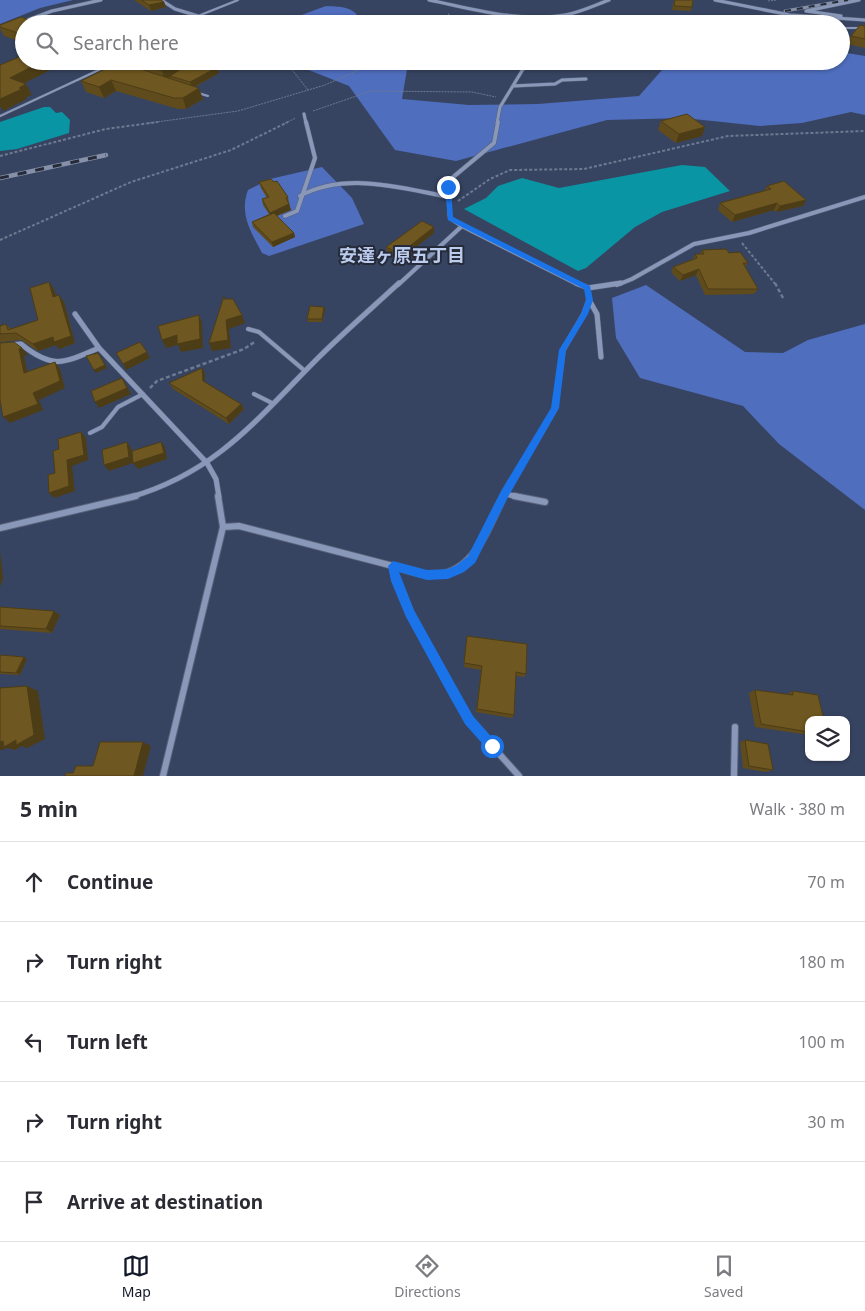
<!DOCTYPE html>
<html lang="en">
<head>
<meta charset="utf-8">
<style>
	body { margin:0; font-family:"Noto Sans","Noto Sans JP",sans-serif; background:#f2f2f3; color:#2b2b33 }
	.controls { position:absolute; right:15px; bottom:15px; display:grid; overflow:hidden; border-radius:10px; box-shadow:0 1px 4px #0004 }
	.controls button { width:45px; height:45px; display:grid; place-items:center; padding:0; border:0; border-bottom:1px solid #e1e1e2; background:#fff; color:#2b2b33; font:25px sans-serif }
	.stop { position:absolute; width:15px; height:15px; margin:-11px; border:4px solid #1a73e8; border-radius:50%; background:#fff }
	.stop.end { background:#1a73e8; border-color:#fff; box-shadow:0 1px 5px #0008 }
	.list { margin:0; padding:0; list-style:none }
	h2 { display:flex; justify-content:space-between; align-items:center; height:65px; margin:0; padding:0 20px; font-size:21px }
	h2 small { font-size:16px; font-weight:400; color:#7c7c81 }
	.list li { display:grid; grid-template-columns:32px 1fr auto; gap:15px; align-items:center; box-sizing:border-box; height:80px; padding:0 20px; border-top:1px solid #e1e1e2 }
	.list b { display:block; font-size:19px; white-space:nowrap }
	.list em { font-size:16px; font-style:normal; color:#7c7c81 }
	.icon { flex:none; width:28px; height:28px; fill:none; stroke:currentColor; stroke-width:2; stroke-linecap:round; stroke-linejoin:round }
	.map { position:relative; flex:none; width:865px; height:776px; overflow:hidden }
	.search { position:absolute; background:#fff; box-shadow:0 1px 4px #0004; left:15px; right:15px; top:15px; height:55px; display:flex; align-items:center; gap:12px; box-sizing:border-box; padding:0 18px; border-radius:28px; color:#7c7c81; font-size:19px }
	.sheet { height:465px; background:#fff }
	nav { display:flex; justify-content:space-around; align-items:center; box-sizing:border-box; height:70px; border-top:1px solid #e1e1e2; background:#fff; font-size:14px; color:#7c7c81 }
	nav a { display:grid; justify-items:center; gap:2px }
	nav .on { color:#111827 }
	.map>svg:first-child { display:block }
	.forest { fill:#4f6ebe }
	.water { fill:#0995a3 }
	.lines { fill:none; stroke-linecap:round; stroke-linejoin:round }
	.lane-far1-casing { stroke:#576179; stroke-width:2.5 }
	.lane-casing { stroke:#576179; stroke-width:5 }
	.street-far3-casing { stroke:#576179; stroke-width:4 }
	.street-far2-casing { stroke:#576179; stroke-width:5 }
	.street-far1-casing { stroke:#576179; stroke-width:6 }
	.street-casing { stroke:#576179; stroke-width:8 }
	.path-far2 { stroke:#6e7992; stroke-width:1; stroke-dasharray:2 1; stroke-linecap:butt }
	.path-far1 { stroke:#6e7992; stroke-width:2; stroke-dasharray:3 2; stroke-linecap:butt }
	.path { stroke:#6e7992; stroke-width:2.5; stroke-dasharray:4 2.5; stroke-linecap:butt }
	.lane-far1 { stroke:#8997b9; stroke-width:2 }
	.lane { stroke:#8997b9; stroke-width:4 }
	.street-far3 { stroke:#8997b9; stroke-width:3 }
	.street-far2 { stroke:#8997b9; stroke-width:4 }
	.street-far1 { stroke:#8997b9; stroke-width:5 }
	.street { stroke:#8997b9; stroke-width:6 }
	.rail-far1-casing { stroke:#8690a8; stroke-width:3 }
	.rail-casing { stroke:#8690a8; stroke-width:4.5 }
	.rail-far1 { stroke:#252b38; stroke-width:2; stroke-dasharray:6; stroke-linecap:butt }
	.rail { stroke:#252b38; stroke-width:3; stroke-dasharray:9; stroke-linecap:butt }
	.wall { fill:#5f4b1c }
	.shaded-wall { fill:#4d3d16 }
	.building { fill:#6e5720; stroke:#4d3d16 }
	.route { fill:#1a73e8 }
	.labels { text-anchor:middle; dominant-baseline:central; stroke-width:4; stroke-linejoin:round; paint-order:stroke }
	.neighbourhood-label { font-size:18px; font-weight:bold; fill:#bcccef; stroke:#252b38 }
</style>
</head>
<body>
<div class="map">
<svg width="865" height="776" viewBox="0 0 865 776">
	<rect width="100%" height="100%" fill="#374461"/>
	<path class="forest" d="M0,0H73L40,8L0,24Z
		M326,6C345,7 353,6 364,24H277Z
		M841,52L865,56V115L851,112L802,123L760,126L684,118L607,120L456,161L395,150L349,86L286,61H405L408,63L402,99L469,105L538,104L639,96L670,61H841Z
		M322,167L352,198L364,224L269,256L262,253C251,232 239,214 248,190L270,179Z
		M646,285L745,352L783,353L808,340L865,324V510L779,444L743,406L640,378L616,338L612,298Z"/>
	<path class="water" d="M44,107H50L56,113L62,112L70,120L69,133L17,149L0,151V122Z
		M682,165L705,167L730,191L662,212L635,227L586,268L578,271L464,209L486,198L498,186L522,178L559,188Z"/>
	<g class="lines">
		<g class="lane-far1-casing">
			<path id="lane-far1" d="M799,16L803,24
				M187,24L198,16L238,0
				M841,28H865
				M198,93L208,96
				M0,116L118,61"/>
		</g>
		<g class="lane-casing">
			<path id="lane" d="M248,329L259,332L305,371
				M254,394L272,403
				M90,433L102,427L118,407L143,394"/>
		</g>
		<g class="street-far3-casing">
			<path id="street-far3" d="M161,0L175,9L198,16
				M429,0C474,9 520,23 565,15C581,12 595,5 609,0
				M715,0L790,15L865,20
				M841,16L806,11L859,0
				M22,22L52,11L101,0
				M505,24L507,15
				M564,24L582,22
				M513,86L555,84L562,80L586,79
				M304,114L306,123
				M497,123L500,107L528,61"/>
		</g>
		<g class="street-far2-casing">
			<path id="street-far2" d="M300,196C344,172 401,187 448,197
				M285,216L297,211L315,158L306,122
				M462,226L450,218L448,187L452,178L494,143L498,122
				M398,285L462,226L579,285
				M617,285L632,279L694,244L749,233L865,197"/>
		</g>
		<g class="street-far1-casing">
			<path id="street-far1" d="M576,283L588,288L621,283
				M589,300L597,314L601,357
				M75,314L99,348L207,463L216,479L219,497
				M0,346L21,344C53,370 64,363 99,348
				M505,494L555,409L563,350L584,314L589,300L588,288
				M131,497C217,472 258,418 318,358C344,332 372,308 399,283
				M504,497L505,494L520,497"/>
		</g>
		<g class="street-casing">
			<path id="street" d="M514,496L545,502
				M223,527L239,526L393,566L396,581L410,613L469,720L519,776
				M0,528L136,496
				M393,566C404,569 415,574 427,575C473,578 487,530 504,496
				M163,776L223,527L218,496
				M734,776L735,727"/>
		</g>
		<path class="path-far2" d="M768,1L777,0
			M446,24L449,13
			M290,67L308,90
			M313,111L371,91L472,92L496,97
			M149,123L238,111L325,85L379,61
			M285,123L296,118"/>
		<path class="path-far1" d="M0,156L106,129L158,122
			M458,201L490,179L510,170L584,169L728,136L865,131
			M0,240L131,182L231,150L288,122
			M742,243L776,285"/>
		<path class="path" d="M775,283L783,298
			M150,388L157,381L244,349L256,341"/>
		<use href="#lane-far1" class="lane-far1"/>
		<use href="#lane" class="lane"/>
		<use href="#street-far3" class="street-far3"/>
		<use href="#street-far2" class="street-far2"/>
		<use href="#street-far1" class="street-far1"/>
		<use href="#street" class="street"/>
		<g class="rail-far1-casing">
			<path id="rail-far1" d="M785,11L848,0"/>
		</g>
		<g class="rail-casing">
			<path id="rail" d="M0,178L106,155"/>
		</g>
		<use href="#rail-far1" class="rail-far1"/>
		<use href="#rail" class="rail"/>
	</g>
	<path class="wall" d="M134,0H161L164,2L166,7L151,11Z
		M674,0H693L691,11L672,10Z
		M35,22L85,24H24V43L4,36L0,29V25Z
		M865,26V48L847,44L851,36Z
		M127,61H191V63L218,67L219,73L195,87L203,99L186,109H178L116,91L104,98L86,92L81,81L129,65Z
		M661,121L705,127L702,136L676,143L658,130Z
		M259,182H274L288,197L289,203L291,210L277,216L294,233L295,237L273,247L253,227L252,222L269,214L263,205L262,199L267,198L261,188Z
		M767,186L806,200L803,206L776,212L774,210L732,222L718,210L720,203L764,191Z
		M434,227V233L416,247V253L404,263L387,253L386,247Z
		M702,250L729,253L748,263L745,267L758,289L754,294L705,295L696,275L680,281L671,272L673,267L693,259L695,254H700Z
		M54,289L56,296L64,302L75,343L59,349L56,345L38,351L21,340L0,342V326L6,324L11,329L38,320Z
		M324,307L325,310L322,322H308L307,319Z
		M205,374V382L241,404L244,409L229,424L173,389L169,383Z
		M0,607L60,615L52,633L0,629Z
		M467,636L526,674L524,677L516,676L514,715L512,718L476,712L481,670L464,667Z
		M0,657L27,659L20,675L0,674Z
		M755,690L787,694L793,691L809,720V735L755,727L749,693Z
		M745,740L773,770L766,772L743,768L740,742Z"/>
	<path class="shaded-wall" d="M164,2L166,7L151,11L149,5Z
		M43,61H68L15,88L10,78Z
		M178,61H191L192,64L165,80L162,71Z
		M218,67L219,73L192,88L190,82Z
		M111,80L116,91L104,98L99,87Z
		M26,84L32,95L26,97L27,99L3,111L0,106V99Z
		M199,88L203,99L186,109L183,98Z
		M705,127L702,136L676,143L679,134Z
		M806,200L803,206L776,212L780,206Z
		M777,203L774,210L732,222L735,215Z
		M289,204L291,210L271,218L270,213Z
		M434,227V233L416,247V253L404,263V256L411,245Z
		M294,233L295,237L273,247L272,242Z
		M699,269L696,275L680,281L683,275Z
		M49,282L54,289L58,304L53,297Z
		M59,295L64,302L75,343L59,349L56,345L38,351L33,344L53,337Z
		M324,307L325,310L322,322V319Z
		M199,315L202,323L203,348L181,352L178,345L166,348L162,340L177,335Z
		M242,315L245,323L229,329L231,348L212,351L209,343L226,320Z
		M22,348L28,355L24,356L29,379L24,373L19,349Z
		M147,352L150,358L126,370L123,364Z
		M100,356L107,368L96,373L94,370Z
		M55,362L60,369L65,388L39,400L43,410L10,423L3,417L33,393Z
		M202,368L205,374V387L203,381Z
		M122,378L126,384L131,394L99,408L95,402Z
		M241,404L244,409L229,424L226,418Z
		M81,432L86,438L88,460L72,466L75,491L54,498L49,493L67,460Z
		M127,442L131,448L133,463L109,471L104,465Z
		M161,442L165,447L167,459L138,469L133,463Z
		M0,551L3,578L0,587Z
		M54,611L60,615L52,633L46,629Z
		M24,657L27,659L20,675L16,673Z
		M27,686L38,691L45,739L27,748L22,746L15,750L7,748L2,750H0V742Z
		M143,742L151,746L143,776H134Z"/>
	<path class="building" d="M141,0H161L164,2L149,5Z
		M675,0H693L692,7L674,6Z
		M58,15L85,24H24V35L0,27V25L21,17L35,22Z
		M860,25L865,26V39L851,36Z
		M24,55V61H43L10,78L26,84L19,88L22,89L0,99V65Z
		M129,61H178L162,71Z
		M194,61H201L218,67L190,82L170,76Z
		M119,62L199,88L183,98H174L111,80L99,87L81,81Z
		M687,114L705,127L679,134L661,121Z
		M271,179L274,182L277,181L288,197L286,198L289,204L270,213L262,199L269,197L259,182Z
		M784,181L806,200L780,206L777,203L735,215L720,203L771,189L767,186Z
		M274,213L294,233L272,242L252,222Z
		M422,221L434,227L411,245L416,247L404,256L386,247Z
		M726,249L729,253L740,252L748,263H743L758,289H708L699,269L683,275L673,267L697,258L695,254H704L702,250Z
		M49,282L53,297L59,295L71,336L54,342L53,337L33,344L16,333L0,334V326L6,324L8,330L38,320L30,288Z
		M224,296V299H233L242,315L226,320L228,340L209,343Z
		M310,306L324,307L322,319H307Z
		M199,315L200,339L177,344V335L162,340L158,326Z
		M14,342L22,348L19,349L24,373L55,362L60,381L33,393L38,404L3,417L0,400V343Z
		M140,342L147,352L123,364L116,353Z
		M98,353L105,365L94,370L86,356Z
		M202,368L203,381L241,404L226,418L169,383Z
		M122,378L127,388L95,402L91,391Z
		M81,432L84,455L67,460L69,486L49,493L48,475L55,473L53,451L59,449L58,439Z
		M127,442L129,457L104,465L102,450Z
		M161,442L164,453L133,463L132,451Z
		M0,607L54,611L46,629L0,626Z
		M467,636L527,644L526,674L516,672L514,715L477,709L482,666L464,663Z
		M1,655L24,657L16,673L0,672V657Z
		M27,686L34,735L16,745V740L4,747L3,741L0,742V688Z
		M755,690L793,695V691L818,695L824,720H809V732L761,724Z
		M745,740L768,744L773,770L749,766Z
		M100,742H143L134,776H65L66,773H73L76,766H93Z"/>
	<path class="route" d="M448,185L451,187L453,217L590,286L593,300L588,314L566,350L559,408L508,497L475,563L464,572L448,579L427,580L399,572L414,610L455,684L473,716L496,742V750L492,752L488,750L465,724L447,692L406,617L391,581L388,566L393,561L427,570L448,569L457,565L468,556L501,491L551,408L559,350L581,314L586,300L584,289L448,220L445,187Z"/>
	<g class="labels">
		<g class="neighbourhood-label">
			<text x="402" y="255">安達ヶ原五丁目</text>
		</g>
	</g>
</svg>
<div class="controls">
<button><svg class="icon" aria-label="layers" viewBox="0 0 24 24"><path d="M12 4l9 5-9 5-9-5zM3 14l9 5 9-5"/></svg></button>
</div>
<div class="stop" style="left:492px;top:746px"></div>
<div class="stop end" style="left:448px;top:187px"></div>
<div class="search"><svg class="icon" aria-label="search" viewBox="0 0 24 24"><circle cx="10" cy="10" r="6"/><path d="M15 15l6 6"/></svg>Search here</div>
</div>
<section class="sheet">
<h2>5 min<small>Walk · 380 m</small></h2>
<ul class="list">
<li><svg class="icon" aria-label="ahead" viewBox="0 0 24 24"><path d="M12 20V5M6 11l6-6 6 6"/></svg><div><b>Continue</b></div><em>70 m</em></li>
<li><svg class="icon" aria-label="right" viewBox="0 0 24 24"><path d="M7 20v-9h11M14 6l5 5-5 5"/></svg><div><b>Turn right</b></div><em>180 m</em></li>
<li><svg class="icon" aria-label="left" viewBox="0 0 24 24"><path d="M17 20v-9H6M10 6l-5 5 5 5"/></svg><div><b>Turn left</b></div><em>100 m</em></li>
<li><svg class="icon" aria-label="right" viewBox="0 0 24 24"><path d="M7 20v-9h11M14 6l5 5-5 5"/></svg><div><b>Turn right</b></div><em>30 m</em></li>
<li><svg class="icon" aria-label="arrive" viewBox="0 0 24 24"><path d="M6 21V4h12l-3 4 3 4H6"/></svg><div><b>Arrive at destination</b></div></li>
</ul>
</section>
<nav>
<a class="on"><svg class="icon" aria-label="map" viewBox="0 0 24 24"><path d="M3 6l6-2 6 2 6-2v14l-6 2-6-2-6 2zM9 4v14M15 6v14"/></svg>Map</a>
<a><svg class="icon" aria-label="directions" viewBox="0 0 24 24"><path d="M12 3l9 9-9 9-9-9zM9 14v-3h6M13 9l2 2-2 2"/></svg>Directions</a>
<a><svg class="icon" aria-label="saved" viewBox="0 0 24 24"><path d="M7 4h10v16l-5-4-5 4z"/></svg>Saved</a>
</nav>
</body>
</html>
